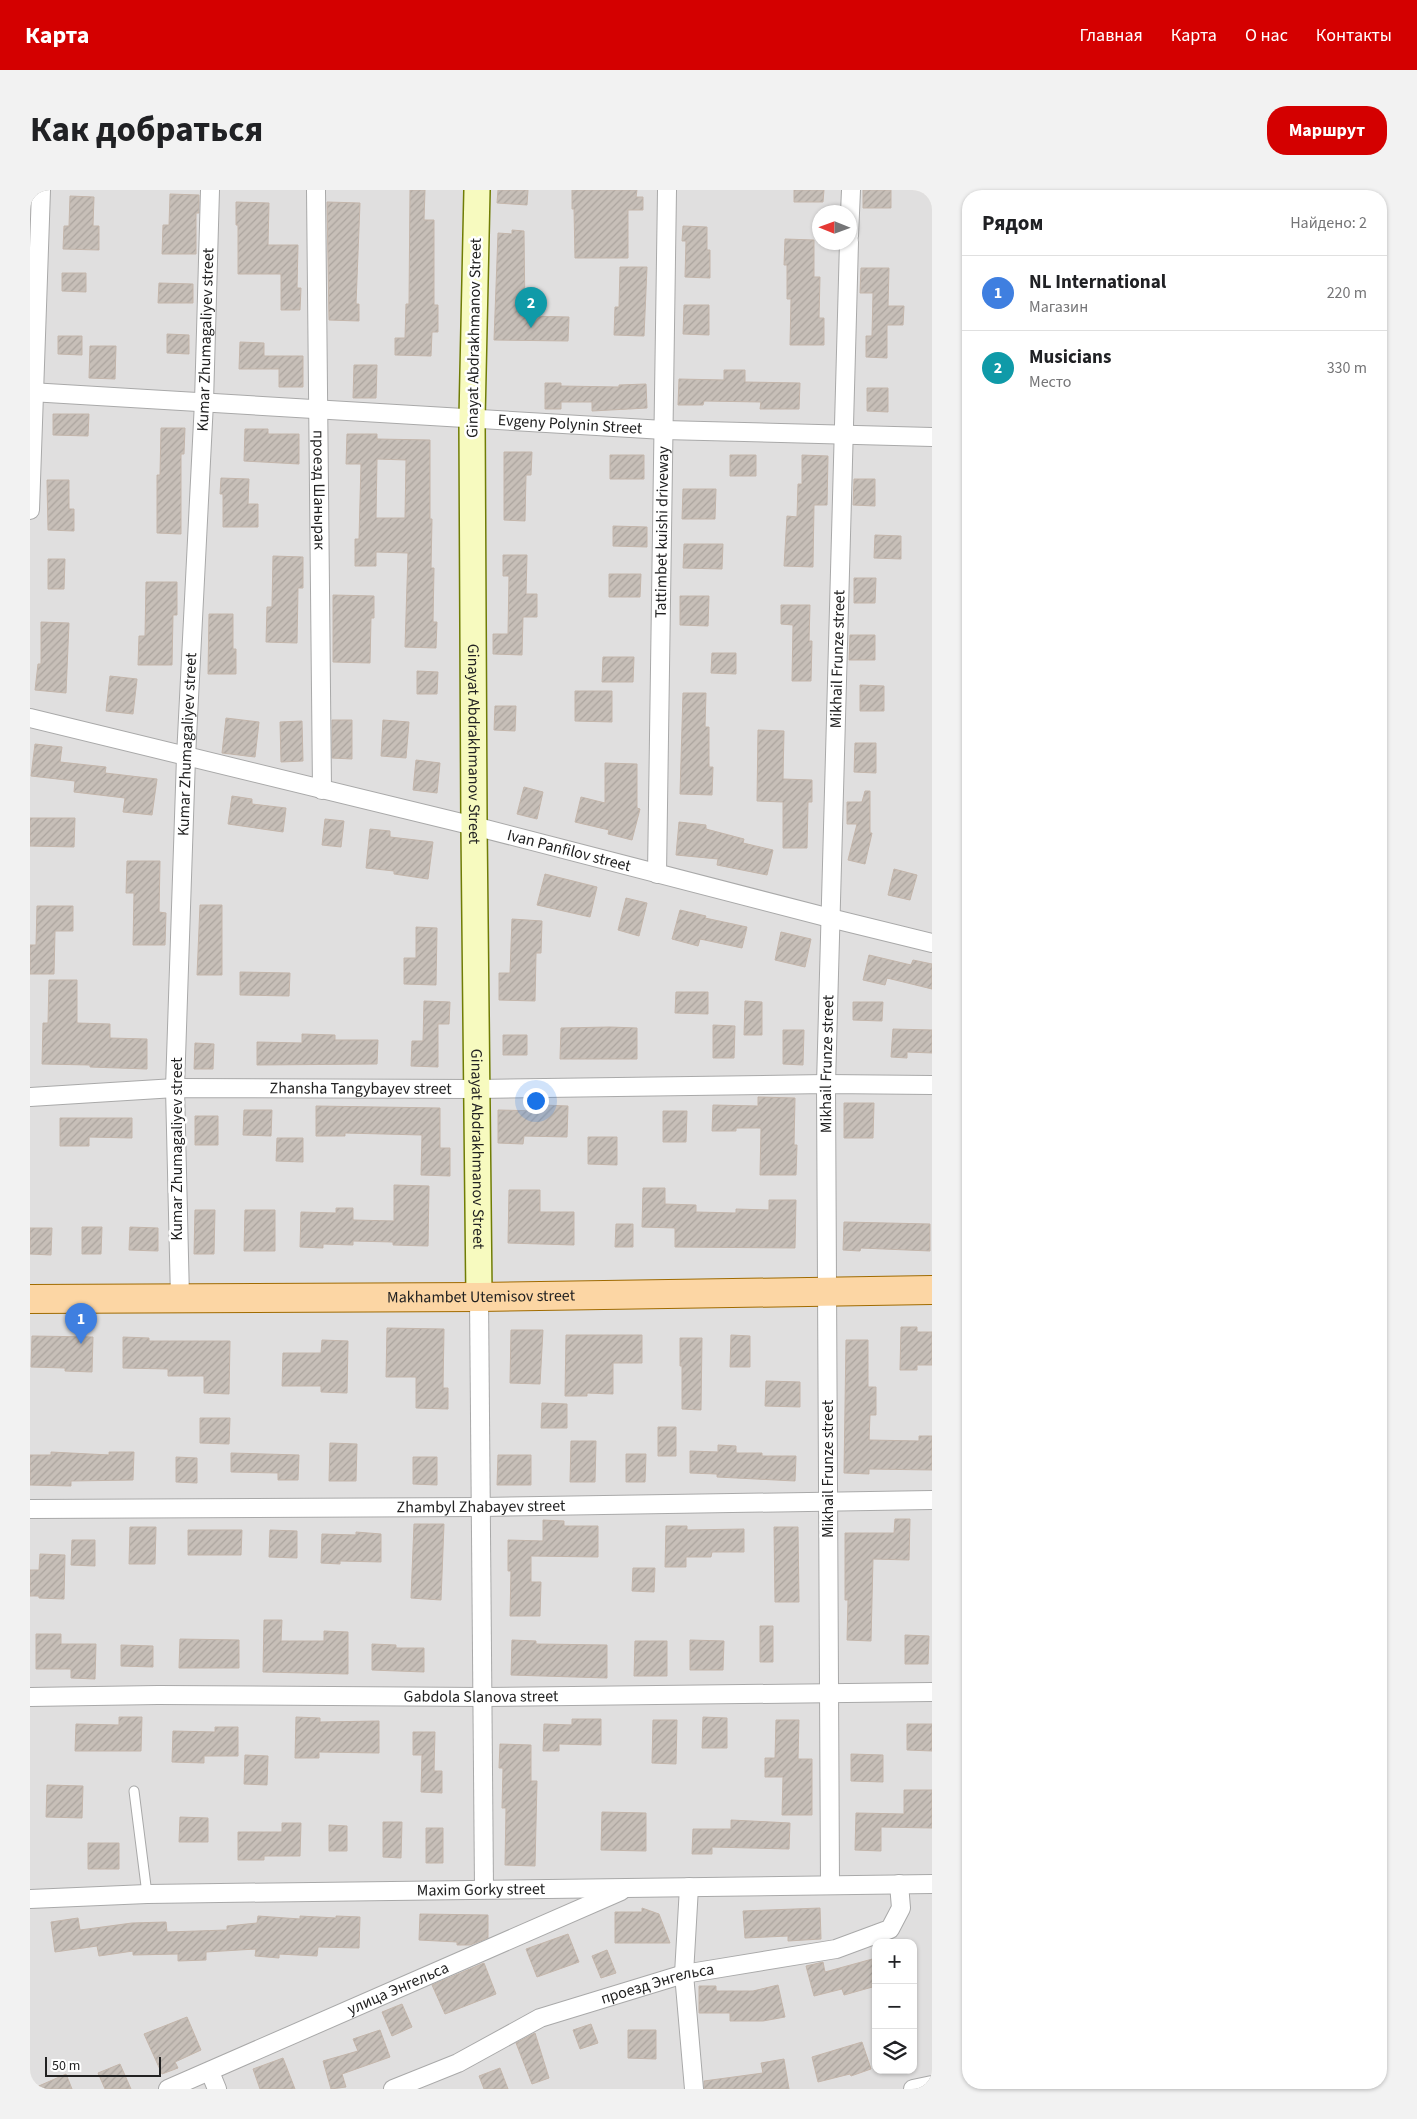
<!DOCTYPE html>
<html lang="ru">
<head>
<meta charset="utf-8">
<style>
	body { margin:0; font-family:"Source Sans 3",sans-serif; background:#f2f2f2; color:#202124 }
	.controls { position:absolute; right:15px; bottom:15px; display:grid; overflow:hidden; border-radius:10px; box-shadow:0 1px 4px #0004 }
	.controls button { width:45px; height:45px; display:grid; place-items:center; padding:0; border:0; border-bottom:1px solid #e0e0e0; background:#fff; color:#202124; font:25px sans-serif }
	.compass { position:absolute; left:782px; top:15px; width:45px; height:45px; border-radius:50%; background:#fff; box-shadow:0 1px 4px #0004; rotate:271deg }
	.scale { position:absolute; left:15px; bottom:12px; width:116px; box-sizing:border-box; padding-left:5px; border:2px solid #222; border-top:0; font-size:14px; line-height:18px; white-space:nowrap; color:#222; -webkit-text-stroke:4px #fff; paint-order:stroke }
	.you { position:absolute; left:505px; top:910px; width:18px; height:18px; margin:-12px; border:4px solid #fff; border-radius:50%; background:#1a73e8; box-shadow:0 0 0 8px #1a73e833 }
	.badge { display:grid; place-items:center; width:32px; height:32px; border-radius:50%; background:#d40000; color:#fff; font-size:16px; font-weight:700 }
	.pin { position:absolute; translate:-50% -41px; filter:drop-shadow(0 1px 2px #0008) }
	.pin::after { content:''; position:absolute; top:26px; width:18px; height:15px; background:inherit; clip-path:polygon(0 0,100% 0,50% 100%) }
	.list { margin:0; padding:0; list-style:none }
	h2 { display:flex; justify-content:space-between; align-items:center; height:65px; margin:0; padding:0 20px; font-size:21px }
	h2 small { font-size:16px; font-weight:400; color:#757577 }
	.list li { display:grid; grid-template-columns:32px 1fr auto; gap:15px; align-items:center; box-sizing:border-box; height:75px; padding:0 20px; border-top:1px solid #e0e0e0 }
	.list b { display:block; font-size:19px; white-space:nowrap }
	.list p { margin:0; font-size:16px; white-space:nowrap; color:#757577 }
	.list em { font-size:16px; font-style:normal; color:#757577 }
	.icon { flex:none; width:28px; height:28px; fill:none; stroke:currentColor; stroke-width:2; stroke-linecap:round; stroke-linejoin:round }
	.map { position:relative; flex:none; width:902px; height:1899px; overflow:hidden; border-radius:20px }
	header { display:flex; align-items:center; gap:30px; box-sizing:border-box; height:70px; padding:0 25px; background:#d40000; color:#fff }
	header strong { font-size:24px }
	nav { display:flex; gap:28px; margin-inline-start:auto; font-size:18px }
	.intro { display:flex; align-items:center; justify-content:space-between; box-sizing:border-box; height:120px; padding:0 30px }
	h1 { margin:0; font-size:35px }
	.button { padding:12px 22px; border-radius:20px; background:#d40000; color:#fff; font-size:18px; font-weight:700 }
	main { display:flex; gap:30px; padding:0 30px }
	aside { flex:1; background:#fff; border-radius:20px; box-shadow:0 1px 4px #0004 }
	.map>svg:first-child { display:block }
	.residential { fill:#e0dfdf; fill-rule:evenodd }
	.building { fill:url(#building-hatch); stroke:#c4b6ab; fill-rule:evenodd }
	.lines { fill:none; stroke-linecap:round; stroke-linejoin:round }
	.lane-casing { stroke:#a9a9a9; stroke-width:11 }
	.street-casing { stroke:#a9a9a9; stroke-width:20 }
	.secondary-casing { stroke:#707d05; stroke-width:28 }
	.primary-casing { stroke:#a06b00; stroke-width:30 }
	.lane { stroke:#fff; stroke-width:9 }
	.street { stroke:#fff; stroke-width:18 }
	.secondary { stroke:#f7fabf; stroke-width:25 }
	.primary { stroke:#fcd6a4; stroke-width:28 }
	.labels { text-anchor:middle; dominant-baseline:central; stroke-width:5; stroke-linejoin:round; paint-order:stroke }
	.street-label { font-size:16px; fill:#222; stroke:#fff }
</style>
</head>
<body>
<header>
<strong>Карта</strong>
<nav><a>Главная</a><a>Карта</a><a>О нас</a><a>Контакты</a></nav>
</header>
<div class="intro"><h1>Как добраться</h1><a class="button">Маршрут</a></div>
<main>
<div class="map">
<svg width="902" height="1899" viewBox="0 0 902 1899">
	<defs>
		<pattern id="building-hatch" width="6" height="6" patternUnits="userSpaceOnUse" patternTransform="scale(1.25)"><rect width="6" height="6" fill="#c7bfb8"/><path d="M-1 1l2-2M0 6l6-6M5 7l2-2" fill="none" stroke="#aba49e"/></pattern>
	</defs>
	<rect width="100%" height="100%" fill="#f2efe9"/>
	<path class="residential" d="M0,0H902V1899H0ZM789,22H819V52H789ZM846,1753H883V1880H846Z"/>
	<path class="building" d="M380,0H395L394,30H404V115H408V142H402L401,166L365,165V148H375L376,114H379Z
		M468,0H498L497,15L467,13Z
		M542,0H607L606,7H613V20H598V68H545L544,19H542Z
		M764,0H794L793,12H764Z
		M833,0H861V18H833Z
		M140,4L169,5V23H166V64H132L133,35H139Z
		M40,6L64,7L63,36H69V60L33,59L34,36H39Z
		M206,12L239,13L238,55H268L267,98H271L270,120H251V84H208V35H206Z
		M297,12L330,13L326,114H329V131L299,130Z
		M653,36L677,37V60H680V88L655,87L656,51H652Z
		M482,40L494,41L495,126L539,127L538,151L464,150L468,43L482,44Z
		M755,49L784,50V87H790L789,128H794V155H760L761,109H757V75H754Z
		M590,77H617L614,146L584,145L585,117H589Z
		M831,78H859L858,116H874L873,135H857V168L836,167V146H842L843,103H830Z
		M32,83H56V102L32,101Z
		M129,93L163,94V113H128Z
		M654,115H679V145L653,144Z
		M137,144L159,145V164L137,163Z
		M28,146H52V165L28,164Z
		M210,152L234,153V166H273V197H249V179H209Z
		M60,156H86L85,189L59,188Z
		M324,175H347L346,208H323Z
		M694,180H715V192L770,193L769,219H730L731,212L674,211L673,215H648L649,189L694,190Z
		M515,193H531V196L589,197V195L616,194L617,218L562,221V212H531V219H515Z
		M837,198H858V222L837,221Z
		M23,224H59L58,246L23,245Z
		M131,238H155L154,264H151V344L127,343V285H130Z
		M215,239H238V244H269V274L214,271Z
		M317,244H347V249L400,250V329H402L401,378H404L403,432H407L406,458L375,457L378,363L346,362V376H325V349H329L331,274H316ZM347,269L376,270L375,328H346Z
		M474,262H502L501,285H496L495,331L474,330Z
		M580,265H614V289H580Z
		M700,265H726V286H700Z
		M772,265L798,266L797,315H784L783,377L754,376L757,326L767,327L768,294H772Z
		M191,288L219,289L218,314H228V337H193V304H190Z
		M824,289H845V316L823,315Z
		M17,290H39V319H44V341L18,340Z
		M653,299H686L685,329H652Z
		M583,336L617,337V357L583,356Z
		M845,345L871,346V369L844,368Z
		M654,354H693L692,379L653,378Z
		M473,365H497L496,404H507V427H493L492,465L463,464V444H478L479,386H473Z
		M243,366L273,367V398H268L267,453L236,452L237,417H242Z
		M18,369H35L34,399H18Z
		M579,384H611L610,407H579Z
		M824,388H846L845,413H824Z
		M116,392H147V425H143L142,475H108L109,446H115Z
		M303,405L344,406V428H341L340,473L303,472Z
		M650,406H679L678,436L650,435Z
		M751,415H780L779,451H782L781,491H762L763,435L751,434Z
		M179,424H203V459H206V484H178Z
		M11,432L39,433L36,503L5,500L8,474H11Z
		M820,445H845V470H819Z
		M682,463H706V484L681,483Z
		M573,467H604L603,492H572Z
		M387,481L408,482L407,504H387Z
		M80,486L107,489L103,524L76,521Z
		M830,495L854,496V521H830Z
		M545,501H582V532L545,531Z
		M653,503H676L675,537H679V577H683L682,605L650,604Z
		M465,516H486L485,541L464,540Z
		M196,528L229,532L225,567L192,563Z
		M302,530H322V569L302,568Z
		M353,530L379,532L376,568L351,566Z
		M272,531L273,571L251,572L250,532Z
		M728,540L754,541L753,589L782,590V612H778L777,658H753V612L727,611Z
		M825,553H846V583L824,582Z
		M5,554L32,557L30,572L76,577L75,583L127,589L122,625L93,622L95,608L44,602L45,591L1,586Z
		M386,570L410,573L407,603L383,600Z
		M575,573L607,574V618L610,619L602,650L578,644L579,640L545,632L551,607L575,613Z
		M494,597L513,602L507,629L487,624Z
		M835,601H840V643H842L835,674L818,670L827,634H817V612H832Z
		M202,606L222,609V614L256,618L253,642L198,634Z
		M0,628H45L44,657L0,656Z
		M295,629L314,631L311,657L292,655Z
		M649,632L676,635V639L714,649L713,653L743,660L737,685L687,675L688,669L646,665Z
		M340,639L360,641V647L403,652L398,689L364,684V681L336,678Z
		M97,671H130L129,722L136,723L135,755H103L104,703H96Z
		M864,679L887,685L880,710L858,705Z
		M515,684L567,697L560,727L507,715Z
		M596,708L617,713L609,746L588,740Z
		M170,715H192V785H167Z
		M7,716H43V741H25L24,784H0V755H6Z
		M650,720L676,726L675,728L717,737L712,758L670,749L668,756L642,749Z
		M482,729L512,731L511,763H506L505,811L469,810V783H480Z
		M386,737L407,738L406,795L374,794V768H386Z
		M751,742L781,749L775,777L745,770Z
		M839,765L881,775L883,770L902,774V799L857,788L855,795L833,790Z
		M210,782L260,783L259,806L210,805Z
		M19,790H47V833L80,834V848L117,849V879L60,877V875L12,874L13,833H18Z
		M646,802H678V824L645,823Z
		M394,811L420,812L419,834H408V877L381,876L382,851H393Z
		M715,811L732,812V845H714Z
		M823,812H853L852,831L823,830Z
		M683,835L705,836L704,868H683Z
		M580,837L607,838V869H530L531,838Z
		M863,839L902,840V863L877,862V868L861,867Z
		M753,840H774L773,875L753,874Z
		M272,844L305,845V850H348L347,874L227,875V852L272,853Z
		M473,845H497V865H473Z
		M165,853L184,854L183,879H164Z
		M728,907L765,908L764,955H767L766,985H730L731,938H706V941H682L683,915L728,916Z
		M814,913H844L843,948H814Z
		M512,915L538,916L537,947L494,946L493,954L468,953V920L512,921Z
		M286,916L410,918V958H420V986L391,985L392,945L315,943V946H286Z
		M214,920H242L241,946L213,945Z
		M633,921H657L656,952H633Z
		M165,926H188V955H165Z
		M30,928H102V948L59,947V956H30Z
		M558,947H587V975L558,974Z
		M247,948H273V972L246,971Z
		M364,995L399,996L398,1056L363,1055V1052L323,1051V1055L293,1054V1058L270,1057L271,1022L306,1023V1018H323V1030L364,1031Z
		M613,998H635V1014L666,1015V1022L706,1023V1019L739,1020V1010H766L765,1058L645,1057V1038L612,1037Z
		M479,1000H510V1022H544V1055L478,1053Z
		M165,1020H185L184,1064H164Z
		M215,1020H245V1061H214Z
		M814,1032L900,1034V1061L831,1058L830,1061L813,1060Z
		M586,1034H603V1057H585Z
		M52,1037H72L71,1064H52Z
		M100,1037L128,1038V1061L99,1060Z
		M0,1038H22L21,1065L0,1064Z
		M871,1137H887V1142H902V1175H887V1180H870Z
		M357,1138L414,1139L413,1198H418V1219L386,1218V1187H356Z
		M481,1140H513L510,1194L480,1193Z
		M536,1145H612V1173H583V1204L557,1203V1206H535Z
		M701,1145L720,1146V1177H700Z
		M2,1146L63,1147L62,1182L35,1181V1178L1,1177Z
		M93,1147L119,1148V1151H200L199,1204L174,1203V1186H138V1179L93,1178Z
		M650,1148H672L671,1220L652,1219V1176H650Z
		M292,1150L318,1151L317,1203L291,1202V1196H252L253,1163H291Z
		M816,1150H838V1197H846V1225H840L839,1250L889,1251V1246H902V1280L839,1279V1284L814,1283Z
		M736,1191L770,1192V1217L735,1216Z
		M512,1213L537,1214V1238H511Z
		M170,1228H200L199,1254L170,1253Z
		M628,1237H646V1266H628Z
		M541,1251H566L565,1292H540Z
		M300,1253L327,1254L326,1291H299Z
		M688,1255L706,1256V1263H732V1266H766L765,1291L687,1287V1284L660,1283V1261L688,1262Z
		M21,1262L79,1265V1262H104L103,1290L41,1291V1296L0,1295V1265H21Z
		M201,1263L269,1265L268,1290H248V1283L201,1282Z
		M596,1264H616L615,1292H596Z
		M468,1265H501V1295H467Z
		M146,1267L167,1268V1293L146,1292Z
		M383,1267H407V1295L383,1294Z
		M865,1329H880L879,1370L843,1369L841,1451L817,1450L818,1410H815V1343H864Z
		M513,1330L534,1331V1336H568V1367L501,1366V1392H511L510,1426H480L481,1381H478V1350L513,1351Z
		M384,1334H414L411,1410L381,1408Z
		M636,1336H657V1340L714,1339V1362H682L681,1367H656V1377H635Z
		M100,1337H126L125,1374H99Z
		M744,1337H768L769,1412H745Z
		M158,1340H212L211,1365H158Z
		M240,1340L267,1341V1368L239,1367Z
		M326,1342L351,1344V1372L310,1371V1374L291,1373L292,1344L326,1345Z
		M42,1350H65V1376L41,1375Z
		M10,1364L35,1365L34,1409L9,1408V1406H0V1380H9Z
		M603,1378H625L624,1402L602,1401Z
		M234,1430H252L251,1451H294V1441L318,1442V1484L233,1482Z
		M730,1436H743V1472H730Z
		M6,1444H31V1454H66L65,1489L41,1488V1479H6Z
		M875,1445L899,1446L898,1474H875Z
		M150,1449L209,1450V1478H149Z
		M482,1450L506,1451V1454L577,1455V1488L481,1485Z
		M660,1450L694,1451L693,1480H660Z
		M605,1451H637V1486H604Z
		M342,1454L366,1455V1458H394V1482L342,1480Z
		M91,1455L123,1456V1477L91,1476Z
		M89,1527H112L111,1561H45L46,1534L89,1535Z
		M266,1527L290,1528V1532L349,1531V1563L289,1562V1568H265Z
		M673,1527L697,1528V1558H672Z
		M542,1529H571V1555L529,1554V1561H513L514,1534L542,1535Z
		M623,1530H647L646,1574L622,1573Z
		M746,1530H769L768,1569H782V1625H752L753,1587H735V1568H745Z
		M877,1534H902V1561L877,1560Z
		M185,1537H208V1566H174V1573L142,1572L143,1541L185,1542Z
		M383,1542H405L404,1581H412V1603L391,1602L392,1565H383Z
		M470,1554L501,1555V1591H507L505,1676L475,1675L476,1618H472L473,1578H469Z
		M821,1564L853,1565V1592L821,1591Z
		M215,1565L238,1566L237,1595L214,1594Z
		M17,1595L53,1596L52,1628L16,1627Z
		M874,1600H902V1638L851,1637V1661L825,1660L826,1623L874,1624Z
		M572,1622L616,1623V1661L571,1660Z
		M150,1627L178,1628V1652H149Z
		M701,1630L760,1633L759,1659L682,1657V1664H662L663,1639H701Z
		M353,1632H372L371,1668L353,1667Z
		M252,1633H271L270,1666H234V1670H208V1642H252Z
		M299,1635L317,1636V1661H299Z
		M396,1638H413V1673H396Z
		M58,1653H89V1679H58Z
		M612,1718L629,1724L640,1753H585V1722H612Z
		M790,1718L791,1749L758,1751V1746L715,1748L713,1721Z
		M390,1724L458,1725V1748L440,1755H427V1752L389,1750Z
		M228,1726L270,1729V1726L306,1728V1726L330,1727L329,1758L288,1757L287,1766L249,1764V1768L225,1766L226,1759L176,1762V1770L148,1771V1764L103,1765V1761L69,1766L67,1756L25,1762L21,1732L48,1728L50,1740L102,1733L136,1732L137,1742L197,1740V1736L227,1733Z
		M538,1744L549,1772L507,1787L496,1759Z
		M577,1760L586,1783L571,1788L562,1766Z
		M846,1768V1796L814,1805L812,1799L784,1806L776,1776L793,1772L795,1782Z
		M454,1773L466,1804L415,1824L402,1795Z
		M748,1795L755,1827L733,1831H700V1823H669V1796H686V1801H723Z
		M372,1814L382,1837L362,1846L352,1822Z
		M157,1827L171,1860L145,1872L148,1878L132,1884L114,1844Z
		M561,1834L568,1853L550,1859L543,1840Z
		M350,1840L360,1867L312,1884L316,1897L301,1899L293,1871L328,1861L323,1849Z
		M598,1840H626V1869L598,1868Z
		M505,1843L519,1888L502,1894L486,1853Z
		M832,1852L841,1879L821,1886L820,1884L788,1892L782,1867Z
		M253,1868L265,1899H230L223,1879Z
		M754,1869L759,1899H674V1891L733,1883L731,1873Z
		M90,1874L101,1899H75L68,1883Z
		M470,1878L478,1899H454L449,1886Z
		M36,1884L42,1899H2Z"/>
	<g class="lines">
		<g class="lane-casing">
			<path id="lane" d="M104,1601L117,1704"/>
		</g>
		<g class="street-casing">
			<g id="street">
				<path id="s1" d="M286,0L292,600"/>
				<path d="M819,46L821,0"/>
				<path id="s2" d="M0,202L634,240L902,247"/>
				<path d="M0,320L11,0"/>
				<path id="s3" d="M0,528L444,636L800,728L902,753"/>
				<path id="s4" d="M627,684L637,0"/>
				<path id="s5" d="M0,907L145,898L447,899L796,894L902,895"/>
				<path d="M449,1107L454,1699"/>
				<path id="s6" d="M150,1108L145,898L156,567L174,212L180,0"/>
				<path id="s7" d="M0,1319L451,1317L902,1310"/>
				<path id="s8" d="M0,1507L128,1505L453,1507L902,1502"/>
				<path id="s9" d="M800,1695L796,894L819,52"/>
				<path d="M659,1697L654,1784L664,1899"/>
				<path id="s10" d="M0,1709L117,1704L902,1694"/>
				<path d="M180,1882L187,1899"/>
				<path id="s11" d="M138,1899L591,1701"/>
				<path id="s12" d="M363,1899L428,1873L510,1828L654,1784L806,1759L860,1739L871,1718L869,1694"/>
				<path d="M883,1899L902,1895"/>
			</g>
		</g>
		<g class="secondary-casing">
			<g id="secondary">
				<path id="s13" d="M447,0L442,229L444,636L449,1107"/>
			</g>
		</g>
		<g class="primary-casing">
			<g id="primary">
				<path id="s14" d="M0,1109L449,1107L902,1100"/>
			</g>
		</g>
		<use href="#lane" class="lane"/>
		<use href="#street" class="street"/>
		<use href="#secondary" class="secondary"/>
		<use href="#primary" class="primary"/>
	</g>
	<g class="labels">
		<g class="street-label">
			<text transform="translate(444 148) rotate(-89)">Ginayat Abdrakhmanov Street</text>
			<text stroke="none"><textPath href="#s6" startOffset="959">Kumar Zhumagaliyev street</textPath></text>
			<text stroke="none"><textPath href="#s2" startOffset="541">Evgeny Polynin Street</textPath></text>
			<text stroke="none"><textPath href="#s1" startOffset="300">проезд Шанырак</textPath></text>
			<text stroke="none"><textPath href="#s4" startOffset="342">Tattimbet kuishi driveway</textPath></text>
			<text stroke="none"><textPath href="#s9" startOffset="1226">Mikhail Frunze street</textPath></text>
			<text stroke="none"><textPath href="#s13" startOffset="554">Ginayat Abdrakhmanov Street</textPath></text>
			<text stroke="none"><textPath href="#s6" startOffset="554">Kumar Zhumagaliyev street</textPath></text>
			<text stroke="none"><textPath href="#s3" startOffset="555">Ivan Panfilov street</textPath></text>
			<text stroke="none"><textPath href="#s9" startOffset="821">Mikhail Frunze street</textPath></text>
			<text stroke="none"><textPath href="#s5" startOffset="331">Zhansha Tangybayev street</textPath></text>
			<text stroke="none"><textPath href="#s13" startOffset="959">Ginayat Abdrakhmanov Street</textPath></text>
			<text transform="translate(147 959) rotate(-90)">Kumar Zhumagaliyev street</text>
			<text stroke="none"><textPath href="#s14" startOffset="451">Makhambet Utemisov street</textPath></text>
			<text transform="translate(798 1279) rotate(-90)">Mikhail Frunze street</text>
			<text stroke="none"><textPath href="#s7" startOffset="451">Zhambyl Zhabayev street</textPath></text>
			<text stroke="none"><textPath href="#s8" startOffset="451">Gabdola Slanova street</textPath></text>
			<text stroke="none"><textPath href="#s10" startOffset="451">Maxim Gorky street</textPath></text>
			<text stroke="none"><textPath href="#s12" startOffset="286">проезд Энгельса</textPath></text>
			<text stroke="none"><textPath href="#s11" startOffset="251">улица Энгельса</textPath></text>
		</g>
	</g>
</svg>
<div class="controls">
<button>+</button>
<button>−</button>
<button><svg class="icon" aria-label="layers" viewBox="0 0 24 24"><path d="M12 4l9 5-9 5-9-5zM3 14l9 5 9-5"/></svg></button>
</div>
<svg class="compass" viewBox="-18 -18 36 36"><path d="M0-13l5 13h-10z" fill="#e53935"/><path d="M0 13l5-13h-10z" fill="#757577"/></svg>
<div class="scale">50 m</div>
<div class="you"></div>
<div class="pin badge" style="left:51px;top:1154px;background:#3f7fe0">1</div>
<div class="pin badge" style="left:501px;top:138px;background:#0f9aa8">2</div>
</div>
<aside>
<h2>Рядом<small>Найдено: 2</small></h2>
<ul class="list">
<li><span class="badge" style="background:#3f7fe0">1</span><div><b>NL International</b><p>Магазин</p></div><em>220 m</em></li>
<li><span class="badge" style="background:#0f9aa8">2</span><div><b>Musicians</b><p>Место</p></div><em>330 m</em></li>
</ul>
</aside>
</main>
</body>
</html>
